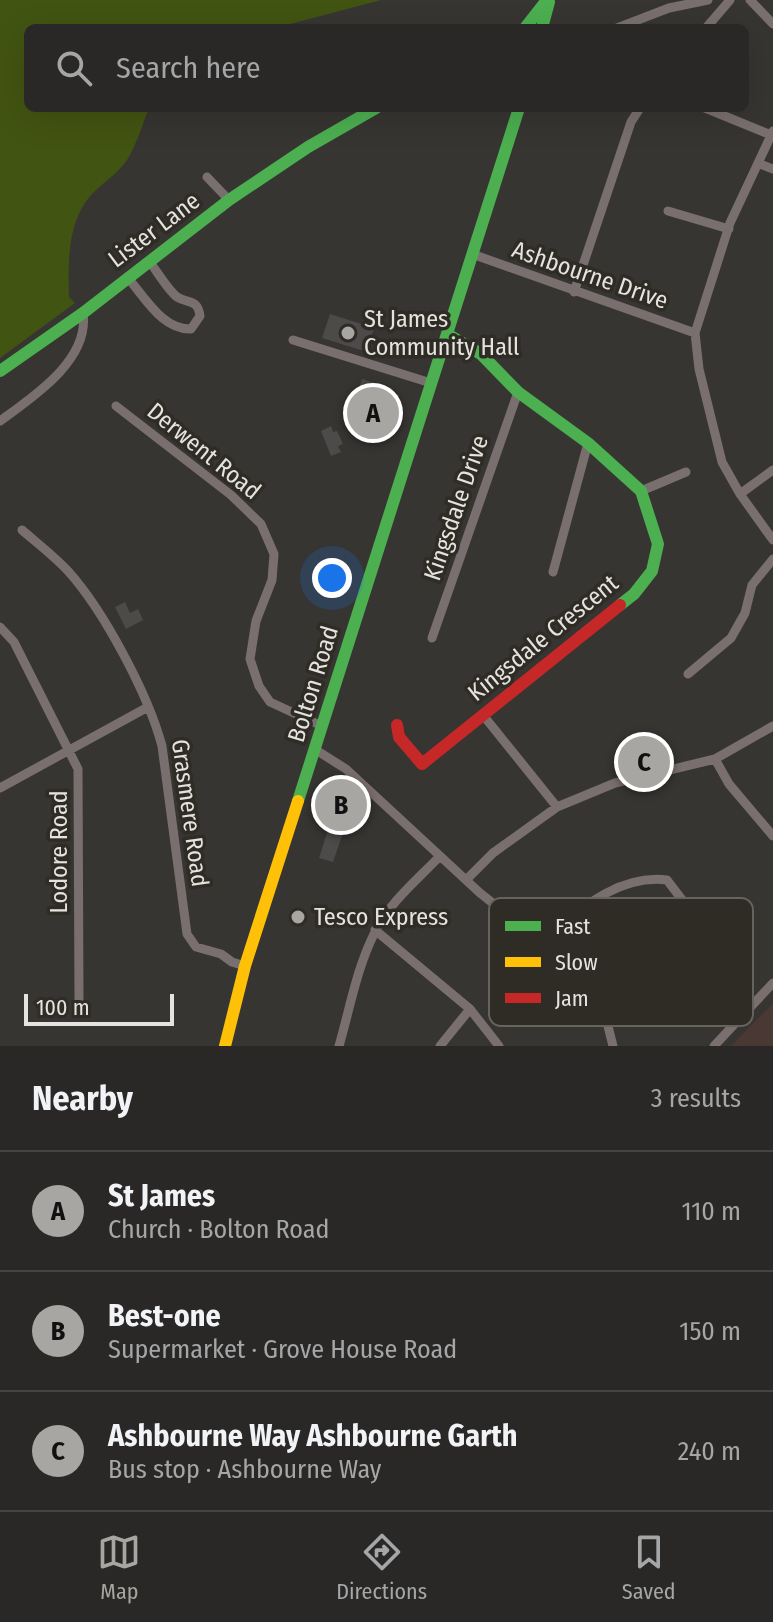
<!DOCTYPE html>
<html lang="en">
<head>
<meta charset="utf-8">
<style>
	body { margin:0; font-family:"Fira Sans Condensed",sans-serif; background:#31302e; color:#f1f3f6 }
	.scale { position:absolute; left:24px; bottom:20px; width:150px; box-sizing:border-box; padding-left:8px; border:4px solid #e5e3df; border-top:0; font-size:22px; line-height:28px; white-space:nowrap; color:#e5e3df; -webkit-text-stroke:6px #2f2c25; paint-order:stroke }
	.you { position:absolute; left:332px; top:578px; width:28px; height:28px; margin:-20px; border:6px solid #fff; border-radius:50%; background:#1a73e8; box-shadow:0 0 0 12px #1a73e833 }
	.badge { display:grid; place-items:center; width:52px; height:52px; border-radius:50%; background:#a8a6a2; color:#111; font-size:26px; font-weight:700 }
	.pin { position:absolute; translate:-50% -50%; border:4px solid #fff; box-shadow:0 2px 8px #0006 }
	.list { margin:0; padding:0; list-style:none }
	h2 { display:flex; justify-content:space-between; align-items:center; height:104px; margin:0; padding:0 32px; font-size:34px }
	h2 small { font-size:26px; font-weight:400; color:#a5a6a7 }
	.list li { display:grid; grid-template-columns:52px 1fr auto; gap:24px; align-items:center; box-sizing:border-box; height:120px; padding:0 32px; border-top:2px solid #454443 }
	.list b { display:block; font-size:30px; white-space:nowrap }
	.list p { margin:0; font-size:26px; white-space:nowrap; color:#a5a6a7 }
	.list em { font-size:26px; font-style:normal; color:#a5a6a7 }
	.icon { flex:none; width:44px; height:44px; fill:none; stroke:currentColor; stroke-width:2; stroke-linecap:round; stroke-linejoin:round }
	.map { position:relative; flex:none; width:773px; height:1046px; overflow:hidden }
	.search { position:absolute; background:#292826; box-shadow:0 8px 32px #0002; left:24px; right:24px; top:24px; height:88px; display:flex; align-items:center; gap:20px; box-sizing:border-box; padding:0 28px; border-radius:12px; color:#a5a6a7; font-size:30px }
	.sheet { height:464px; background:#292826 }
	nav { display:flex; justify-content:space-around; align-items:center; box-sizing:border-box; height:112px; border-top:2px solid #454443; background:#292826; font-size:22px; color:#a5a6a7 }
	nav a { display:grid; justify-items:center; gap:4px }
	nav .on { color:#a8a6a2 }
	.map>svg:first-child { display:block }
	.education { fill:#4a3835 }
	.green { fill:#425412 }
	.building { fill:#4d4a4a }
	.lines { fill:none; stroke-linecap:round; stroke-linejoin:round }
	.street { stroke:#7a6f6f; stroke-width:9 }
	.fast { stroke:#4caf50; stroke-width:12 }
	.slow { stroke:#ffc107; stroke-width:12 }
	.jam { stroke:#c62828; stroke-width:12 }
	.poi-dot { fill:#a8a6a2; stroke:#2f2c25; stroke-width:3 }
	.labels { text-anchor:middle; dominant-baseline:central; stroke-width:7; stroke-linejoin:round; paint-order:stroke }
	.street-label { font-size:24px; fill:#e5e3df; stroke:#2f2c25 }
	.poi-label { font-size:24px; fill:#e5e3df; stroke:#2f2c25; text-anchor:start }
	.key { fill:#2f2c25; stroke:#66635d; stroke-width:2 }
	.key-label { font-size:22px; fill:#e5e3df }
</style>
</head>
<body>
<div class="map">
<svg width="773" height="1046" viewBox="0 0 773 1046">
	<rect width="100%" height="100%" fill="#373532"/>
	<path class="education" d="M773,1003V1046H731Z"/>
	<path class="green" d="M0,0H381L275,28H28V108H149C143,123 138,140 130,155C121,172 104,181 91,195C67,222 68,263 69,297L75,303L0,358Z"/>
	<path class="building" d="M330,314L374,328L367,352L322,338Z
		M362,379L393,389L392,393L399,395L396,405L390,403L385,421L388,422L385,431L375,428L373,435L360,431L362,424L355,422L363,396L357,394Z
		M331,426L333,432L337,431L343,444L338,446L341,452L331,456L321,431Z
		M125,602L130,613L138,609L143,620L126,629L115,607Z
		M339,796L354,801L333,862L319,858Z"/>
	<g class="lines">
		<path class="street" d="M750,0L773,24
			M617,28L669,8L708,0
			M706,28L730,0
			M705,108L771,135
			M773,131L730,223L695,333L699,369L722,462L740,494L773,540
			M760,164L773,169
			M207,177L229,200
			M668,211L729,229
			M472,254L695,333
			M127,277C145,297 162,330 191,329L200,316C198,299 189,304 177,297C167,289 157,271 149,261
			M574,292L631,122L640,108
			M293,340L431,383
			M116,406L231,495L261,524L274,554L272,580L256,621L250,659L259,686L270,702L322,726
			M0,421C33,397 90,360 83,313
			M641,491L686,472
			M740,494L773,470
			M22,530C37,543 54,556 68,571C104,611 148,694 162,746L187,934L196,947L221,954L232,962L245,966
			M553,572L588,443
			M0,627L14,642L78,769L79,1001
			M432,638L518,392
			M688,674L731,638L745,613L752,585L773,559
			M483,715L557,807
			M316,750L346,769L480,893L577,970L608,1026L613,1046
			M715,759L729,784L773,836
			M0,788L148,707
			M467,879L493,853L557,807L615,783L715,759L773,726
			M375,930L470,1009L499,1046
			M541,940C578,911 618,874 667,880L696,918L694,940L608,1026
			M339,1046C350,1008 357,967 375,932C389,903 417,880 440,856
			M440,1046L470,1009
			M714,1046L773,983"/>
		<path class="fast" d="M525,28L547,0
			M542,28L549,2
			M447,334L481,354L518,392L588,443L641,491L658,544L652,571L634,594L620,605
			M0,371L83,313L229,200L308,147L376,108
			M298,801L519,108"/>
		<path class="slow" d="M225,1046L245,966L298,801"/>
		<path class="jam" d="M397,725L399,737L422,764L620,605"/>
	</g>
	<g class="poi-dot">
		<circle cx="348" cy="333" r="8"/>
		<circle cx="298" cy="917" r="8"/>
	</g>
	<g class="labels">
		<g class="street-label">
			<text transform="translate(154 230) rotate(-37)">Lister Lane</text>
			<text transform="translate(590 275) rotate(19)">Ashbourne Drive</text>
			<text transform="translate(204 451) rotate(39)">Derwent Road</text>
			<text transform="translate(456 508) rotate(-71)">Kingsdale Drive</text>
			<text transform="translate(543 638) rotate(-39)">Kingsdale Crescent</text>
			<text transform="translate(313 684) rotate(-73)">Bolton Road</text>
			<text transform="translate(190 813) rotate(82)">Grasmere Road</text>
			<text transform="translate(59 852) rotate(-90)">Lodore Road</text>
		</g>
		<g class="poi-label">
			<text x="364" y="319">St James<tspan x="364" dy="28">Community Hall</tspan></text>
			<text x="314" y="917">Tesco Express</text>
		</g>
	</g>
	<rect x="489" y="898" width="264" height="128" rx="12" class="key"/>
	<rect x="505" y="921" width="36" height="10" fill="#4caf50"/>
	<rect x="505" y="957" width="36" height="10" fill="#ffc107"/>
	<rect x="505" y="993" width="36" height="10" fill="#c62828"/>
	<g class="key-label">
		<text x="555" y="934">Fast</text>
		<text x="555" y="970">Slow</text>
		<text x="555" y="1006">Jam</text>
	</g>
</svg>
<div class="scale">100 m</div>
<div class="you"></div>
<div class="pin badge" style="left:373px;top:413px">A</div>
<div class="pin badge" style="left:341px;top:805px">B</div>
<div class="pin badge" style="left:644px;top:762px">C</div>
<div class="search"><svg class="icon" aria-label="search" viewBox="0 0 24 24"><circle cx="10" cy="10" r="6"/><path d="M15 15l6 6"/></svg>Search here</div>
</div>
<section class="sheet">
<h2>Nearby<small>3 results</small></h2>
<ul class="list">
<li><span class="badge">A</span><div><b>St James</b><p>Church · Bolton Road</p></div><em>110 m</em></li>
<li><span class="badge">B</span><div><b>Best-one</b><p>Supermarket · Grove House Road</p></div><em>150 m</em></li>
<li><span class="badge">C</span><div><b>Ashbourne Way Ashbourne Garth</b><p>Bus stop · Ashbourne Way</p></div><em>240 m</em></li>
</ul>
</section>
<nav>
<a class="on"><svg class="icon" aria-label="map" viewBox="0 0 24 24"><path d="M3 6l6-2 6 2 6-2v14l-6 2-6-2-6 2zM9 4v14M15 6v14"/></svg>Map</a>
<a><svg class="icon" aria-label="directions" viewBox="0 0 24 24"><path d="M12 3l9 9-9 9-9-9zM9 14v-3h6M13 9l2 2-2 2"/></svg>Directions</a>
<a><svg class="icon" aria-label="saved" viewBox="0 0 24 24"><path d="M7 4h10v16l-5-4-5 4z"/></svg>Saved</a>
</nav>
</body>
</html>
